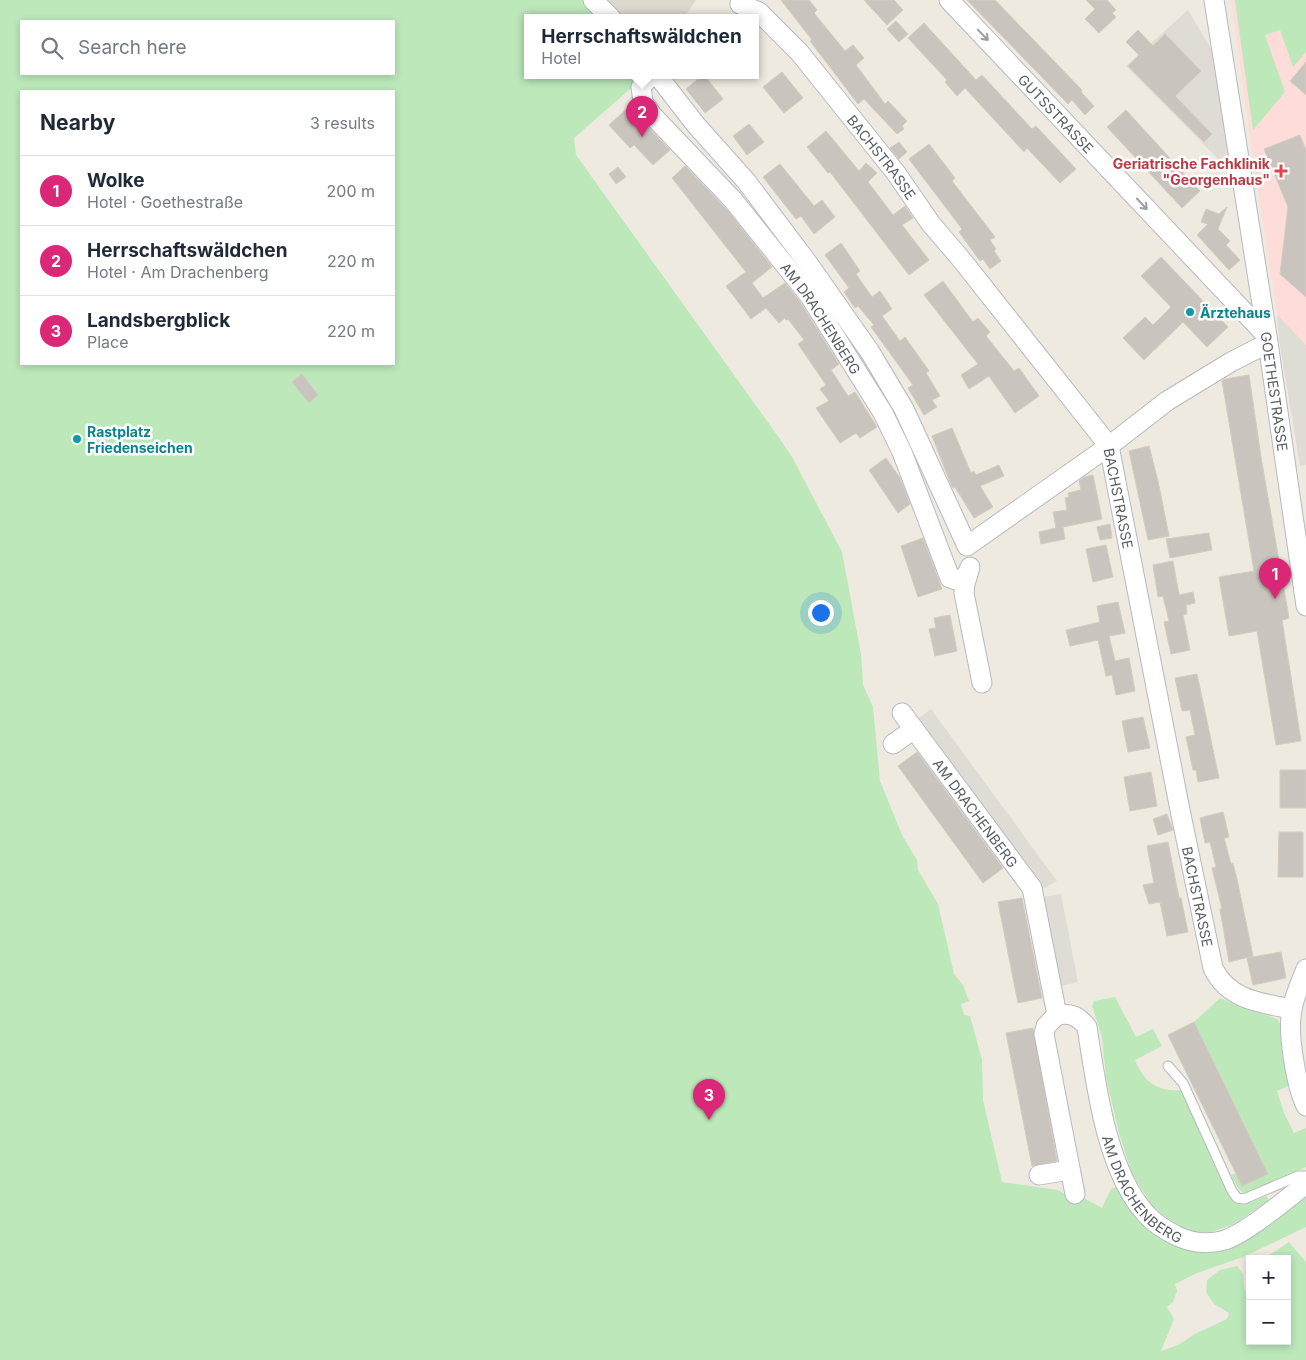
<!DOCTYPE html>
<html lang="en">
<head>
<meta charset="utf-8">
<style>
	body { margin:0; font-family:Inter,sans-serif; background:#f2f2f3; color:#1f2937 }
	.controls { position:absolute; right:15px; bottom:15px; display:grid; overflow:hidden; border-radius:0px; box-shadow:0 2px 8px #0003 }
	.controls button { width:45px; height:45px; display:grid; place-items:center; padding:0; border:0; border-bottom:1px solid #e0e1e3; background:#fff; color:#1f2937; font:25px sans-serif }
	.you { position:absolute; left:820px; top:612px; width:18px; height:18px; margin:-12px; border:4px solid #fff; border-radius:50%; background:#1a73e8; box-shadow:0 0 0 8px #1a73e833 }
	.badge { display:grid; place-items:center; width:32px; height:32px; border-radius:50%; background:#db2777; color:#fff; font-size:16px; font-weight:700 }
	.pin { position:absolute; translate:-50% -41px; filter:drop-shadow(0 1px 2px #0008) }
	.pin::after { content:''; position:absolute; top:26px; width:18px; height:15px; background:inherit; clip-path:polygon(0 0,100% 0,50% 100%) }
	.popup { position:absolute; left:524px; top:14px; width:235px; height:65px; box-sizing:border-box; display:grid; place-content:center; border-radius:0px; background:#fff; filter:drop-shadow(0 1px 4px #0005); font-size:16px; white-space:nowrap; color:#747a83 }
	.popup b { font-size:19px; color:#1f2937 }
	.popup::after { content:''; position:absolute; left:50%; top:100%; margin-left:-10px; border:10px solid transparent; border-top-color:#fff }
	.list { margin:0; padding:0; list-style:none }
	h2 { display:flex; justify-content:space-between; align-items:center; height:65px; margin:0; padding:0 20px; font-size:21px }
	h2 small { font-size:16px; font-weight:400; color:#747a83 }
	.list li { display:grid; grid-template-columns:32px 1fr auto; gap:15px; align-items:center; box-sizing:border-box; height:70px; padding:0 20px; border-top:1px solid #e0e1e3 }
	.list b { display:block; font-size:19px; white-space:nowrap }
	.list p { margin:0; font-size:16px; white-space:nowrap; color:#747a83 }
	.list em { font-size:16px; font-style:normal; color:#747a83 }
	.icon { flex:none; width:28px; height:28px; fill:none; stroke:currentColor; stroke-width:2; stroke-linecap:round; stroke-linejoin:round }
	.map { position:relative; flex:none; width:1306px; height:1360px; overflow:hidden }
	.search { position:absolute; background:#fff; box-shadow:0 2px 8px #0003; left:20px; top:20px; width:375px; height:55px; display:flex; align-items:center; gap:12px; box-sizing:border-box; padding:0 18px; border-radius:0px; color:#747a83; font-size:19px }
	.panel { position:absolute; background:#fff; box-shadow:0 2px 8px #0003; left:20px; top:90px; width:375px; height:275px; border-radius:0px }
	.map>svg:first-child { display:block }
	.industrial { fill:#dedcd5 }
	.education { fill:#ddd9cf }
	.medical { fill:#fddcda }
	.green { fill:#bce8ba; fill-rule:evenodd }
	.building { fill:#c9c5be; stroke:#d3ccbe }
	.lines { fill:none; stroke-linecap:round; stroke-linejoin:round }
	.service-casing { stroke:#b6b9bf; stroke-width:11 }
	.minor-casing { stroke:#b6b9bf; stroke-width:21 }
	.service { stroke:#fff; stroke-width:9 }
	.minor { stroke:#fff; stroke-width:19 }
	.oneway { stroke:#9b9ea1 }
	.health-dot { fill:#e0444e; stroke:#fff; stroke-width:2 }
	.culture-dot { fill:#0f9aa8; stroke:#fff; stroke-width:2 }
	.labels { text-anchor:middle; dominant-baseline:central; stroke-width:5; stroke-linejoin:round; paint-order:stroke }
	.street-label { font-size:14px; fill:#595e63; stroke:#fff }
	.health-label { font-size:14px; font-weight:bold; fill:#be3a42; stroke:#fff; text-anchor:end }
	.culture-label { font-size:14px; font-weight:bold; fill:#0d838f; stroke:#fff; text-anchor:start }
</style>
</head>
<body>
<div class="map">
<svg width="1306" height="1360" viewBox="0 0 1306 1360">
	<rect width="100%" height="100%" fill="#eeeae0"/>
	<path class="industrial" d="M1188,10L1215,55L1231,172L1126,66Z
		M1277,314L1306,345V465L1300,466L1279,339Z
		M931,709L1057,881L1041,890L916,720Z
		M1061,894L1078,982L1060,986L1043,897Z"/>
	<path class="education" d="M598,0H696L684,18H616Z"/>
	<path class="medical" d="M1231,0H1306V345L1277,314L1248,123Z"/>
	<path class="green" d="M0,0H585L603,18H528V76H645L574,138L576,155L780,439L792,457L842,552L861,654L863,685L873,707L880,781L902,835L917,860L918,870L938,904L954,974L963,985L969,1001L961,1004L964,1015L970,1016L982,1060L983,1100L1002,1182L1058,1190L1071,1198L1080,1196L1102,1208L1111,1189L1120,1185L1190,1248L1306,1194V1227L1243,1257L1197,1273L1175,1284L1177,1291L1173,1302L1167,1307L1174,1319L1161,1351L1178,1345L1195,1334L1227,1319L1229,1313L1214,1304L1206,1292L1207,1280L1220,1270L1237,1266L1243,1274L1244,1287L1250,1303V1341H1287V1259H1263L1289,1242L1306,1262V1360H0ZM21,21H394V74H21ZM21,91H394V364H21Z
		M1235,0H1306V52L1293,67L1280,30L1265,35L1285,92L1253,130Z
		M1115,997L1136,1037L1153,1029L1162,1046L1135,1060C1144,1082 1157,1092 1182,1090L1236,1202L1243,1205L1266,1196L1269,1200L1234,1224L1211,1232H1198L1183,1228L1168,1219L1153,1207L1132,1174L1119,1133L1106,1077L1102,1037L1092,1006L1094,1001Z
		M1220,998L1251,1011L1272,1017L1277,1019L1282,1026L1291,1085L1277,1091L1284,1113L1294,1133L1306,1128V1167L1247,1194C1238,1192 1235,1182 1231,1175L1235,1173L1242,1186L1268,1173L1194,1022Z"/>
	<path class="building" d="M781,0H809L817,10L814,13L845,51L853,45L864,58L856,65L885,104L888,101L907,121L902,126L904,129L897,134L864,99L858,104L810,41L812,40Z
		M864,0H894L903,10L887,25Z
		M967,0H995L1082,90L1081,92L1094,106L1085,115L1072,100L1068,104Z
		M1086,0H1107L1116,10L1112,13L1116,17L1099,33L1085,19L1095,9Z
		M896,21L908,34L899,42L887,29Z
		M924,23L976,80L982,75L1032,129L1036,126L1076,169L1060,183L1027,148L1024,152L965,88L957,96L945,82L947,80L908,38Z
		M1138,30L1153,46L1165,34L1201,71L1175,96L1212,134L1204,142L1128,66L1139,55L1126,42Z
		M1306,62V95L1290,81Z
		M782,72L803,98L784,113L763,87Z
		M702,76H705L723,99L705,113L686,89Z
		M632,104L645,124L670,150L653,165L634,145L630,148L609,125Z
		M1126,110L1200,191L1182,208L1107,127Z
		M749,124L764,142L747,155L733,136Z
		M826,131L859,171L866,163L877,173L868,182L893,215L905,206L913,218L902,225L929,260L909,275L830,172L828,173L807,147Z
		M1300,135L1306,150V297L1280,274L1288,207L1264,149Z
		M899,142L907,152L899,159L890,148Z
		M929,144L955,178L952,181L995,237L990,240L996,249L994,251L1001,261L990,269L983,259L980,261L959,232L962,229L909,159Z
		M780,164L814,206L822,200L835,217L814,234L801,216L796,219L763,177Z
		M685,166L728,211L772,267L752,283L763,298L785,283L800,302L839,364L831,370L848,396L855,392L877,427L860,438L856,433L840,443L816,408L829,401L820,389L826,385L798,344L804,340L788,319L786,320L785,318L779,323L766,308L751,319L726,286L746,272L672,178Z
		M618,167L626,177L616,184L609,174Z
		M1227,207L1218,229L1230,241L1226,245L1240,260L1229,270L1197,235L1208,224L1201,222L1206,209L1219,214Z
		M841,243L860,271L856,274L872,297L880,291L892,309L882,316L900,341L905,337L929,371L926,373L940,396L932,400L937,407L924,415L908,388L913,385L871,327L874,325L858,306L855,308L844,292L849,288L825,255Z
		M1161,257L1228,327L1207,347L1183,322L1144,360L1123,338L1145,317L1153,325L1171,307L1141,276Z
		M943,281L973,322L978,318L990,332L986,336L1014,371L1019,368L1039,396L1015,413L989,376L969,389L961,375L978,364L924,295Z
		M302,374L318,395L309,403L292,382Z
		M1249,375L1261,457L1289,618L1282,620L1301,741L1276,745L1257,631L1229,636L1219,577L1254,571L1222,381L1225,379Z
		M952,428L971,473L974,471L976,475L999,465L1004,476L980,486L993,507L974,518L955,487L953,488L952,487L932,436Z
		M1149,446L1158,481L1169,536L1148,540L1129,451Z
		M886,458L900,478L910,504L898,513L869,470Z
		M1093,475L1102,519L1063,527L1065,539L1041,544L1039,532L1056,528L1053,512L1067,510L1065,498L1069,497L1068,493L1081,490L1079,481L1084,477Z
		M1110,524L1112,538L1100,540L1097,527Z
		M1209,533L1212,550L1170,558L1166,539Z
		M923,538L942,589L918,597L901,546Z
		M1106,545L1113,577L1093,582L1086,549Z
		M1173,561L1179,595L1193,592L1195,603L1186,605L1187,614L1183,615L1190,650L1171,654L1164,622L1169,621L1163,596L1158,597L1153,565Z
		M1118,602L1125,633L1109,636L1115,661L1129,658L1135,691L1116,695L1112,675L1106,676L1098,640L1070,646L1066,630L1100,622L1097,606Z
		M950,615L957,651L935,656L929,629L936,628L934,618Z
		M1197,674L1219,778L1198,782L1196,770H1193L1186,737L1195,735L1190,710L1182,711L1175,678Z
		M1143,717L1150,748L1128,752L1122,721Z
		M917,752L1003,868L983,883L898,766Z
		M1280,770H1306V808H1280Z
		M1151,772L1157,806L1130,811L1124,777Z
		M1223,812L1229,837L1224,838L1231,864L1233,863L1237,879L1253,956L1229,962L1220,909H1222L1212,868L1216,867L1210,842L1205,843L1200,818Z
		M1167,814L1173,830L1158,835L1153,819Z
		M1279,832H1303V877H1278Z
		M1168,842L1179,898H1181L1188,932L1167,936L1160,902L1149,904L1143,885L1154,883L1147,846Z
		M1022,898L1042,998L1018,1003L998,902Z
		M1281,952L1286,978L1253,985L1247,958Z
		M1194,1022L1268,1174L1242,1186L1168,1035Z
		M1033,1028L1057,1161L1032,1166L1006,1033Z"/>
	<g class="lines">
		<g class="service-casing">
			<path id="service" d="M1168,1066L1183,1083L1232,1191L1237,1198L1244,1199L1298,1176H1306"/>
		</g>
		<g class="minor-casing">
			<g id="minor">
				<path d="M593,0L611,18"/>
				<path id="s1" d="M949,0L1267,336"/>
				<path id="s2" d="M1214,0L1267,336L1306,606"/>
				<path id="s3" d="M740,4L759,12L799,52L896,173L931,224L961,259L1109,446L1180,810L1213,968C1228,1000 1261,1003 1292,1009"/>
				<path id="s4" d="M650,76L641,87L643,102L653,116L733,200L809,295L883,413L902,452L950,578L956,580L962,579L968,573"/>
				<path d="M658,76L696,125L746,181L807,262L870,352L904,409L967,546L1109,446L1167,401L1231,362L1268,343"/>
				<path d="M970,567L965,584L964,593L982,683"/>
				<path id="s5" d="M902,713L1032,888L1057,1015C1071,1012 1079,1017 1087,1027C1096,1084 1106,1170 1146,1214C1154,1223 1165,1230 1177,1236C1192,1243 1208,1245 1225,1240C1248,1232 1285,1200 1306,1184"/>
				<path d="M893,744L914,729"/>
				<path d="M1306,969C1301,982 1294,996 1292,1010C1287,1032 1296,1085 1306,1106"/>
				<path d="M1057,1015L1046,1026L1044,1034L1075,1194"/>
				<path d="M1039,1175L1070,1170"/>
			</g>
		</g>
		<use href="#service" class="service"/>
		<use href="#minor" class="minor"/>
	</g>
	<defs><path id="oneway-shaft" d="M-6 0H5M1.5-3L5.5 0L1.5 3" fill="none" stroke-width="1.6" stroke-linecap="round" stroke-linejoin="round" transform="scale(1.25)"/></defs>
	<g class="oneway">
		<use href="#oneway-shaft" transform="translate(983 35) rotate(46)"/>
		<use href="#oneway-shaft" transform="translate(1142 204) rotate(47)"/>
	</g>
	<path class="health-dot" d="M1278.5 163.5h5v5h5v5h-5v5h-5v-5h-5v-5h5z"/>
	<g class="culture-dot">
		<circle cx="1190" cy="312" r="5"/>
		<circle cx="77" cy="439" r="5"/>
	</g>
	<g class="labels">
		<g class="street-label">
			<text stroke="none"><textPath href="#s1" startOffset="156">GUTSSTRASSE</textPath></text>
			<text stroke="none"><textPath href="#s3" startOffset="211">BACHSTRASSE</textPath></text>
			<text stroke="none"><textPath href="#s4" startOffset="310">AM DRACHENBERG</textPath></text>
			<text stroke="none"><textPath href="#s2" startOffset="396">GOETHESTRASSE</textPath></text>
			<text stroke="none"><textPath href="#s3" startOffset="632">BACHSTRASSE</textPath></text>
			<text stroke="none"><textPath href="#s5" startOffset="124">AM DRACHENBERG</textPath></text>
			<text stroke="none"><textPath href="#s3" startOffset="1038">BACHSTRASSE</textPath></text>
			<text stroke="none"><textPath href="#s5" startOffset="558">AM DRACHENBERG</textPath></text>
		</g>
		<g class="health-label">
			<text x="1270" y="163">Geriatrische Fachklinik<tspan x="1270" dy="16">"Georgenhaus"</tspan></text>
		</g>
		<g class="culture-label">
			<text x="1200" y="312">Ärztehaus</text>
			<text x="87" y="431">Rastplatz<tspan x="87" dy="16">Friedenseichen</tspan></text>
		</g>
	</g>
</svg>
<div class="controls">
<button>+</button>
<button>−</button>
</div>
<div class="you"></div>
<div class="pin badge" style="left:1275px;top:599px">1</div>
<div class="pin badge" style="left:642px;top:137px">2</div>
<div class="popup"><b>Herrschaftswäldchen</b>Hotel</div>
<div class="pin badge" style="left:709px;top:1120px">3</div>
<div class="search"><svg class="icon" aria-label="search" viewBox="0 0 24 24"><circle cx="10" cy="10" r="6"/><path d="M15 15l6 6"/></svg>Search here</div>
<section class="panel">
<h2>Nearby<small>3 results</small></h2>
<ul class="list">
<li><span class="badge">1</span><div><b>Wolke</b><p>Hotel · Goethestraße</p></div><em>200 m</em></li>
<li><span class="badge">2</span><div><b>Herrschaftswäldchen</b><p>Hotel · Am Drachenberg</p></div><em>220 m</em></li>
<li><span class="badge">3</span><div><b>Landsbergblick</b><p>Place</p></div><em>220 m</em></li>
</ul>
</section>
</div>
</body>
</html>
